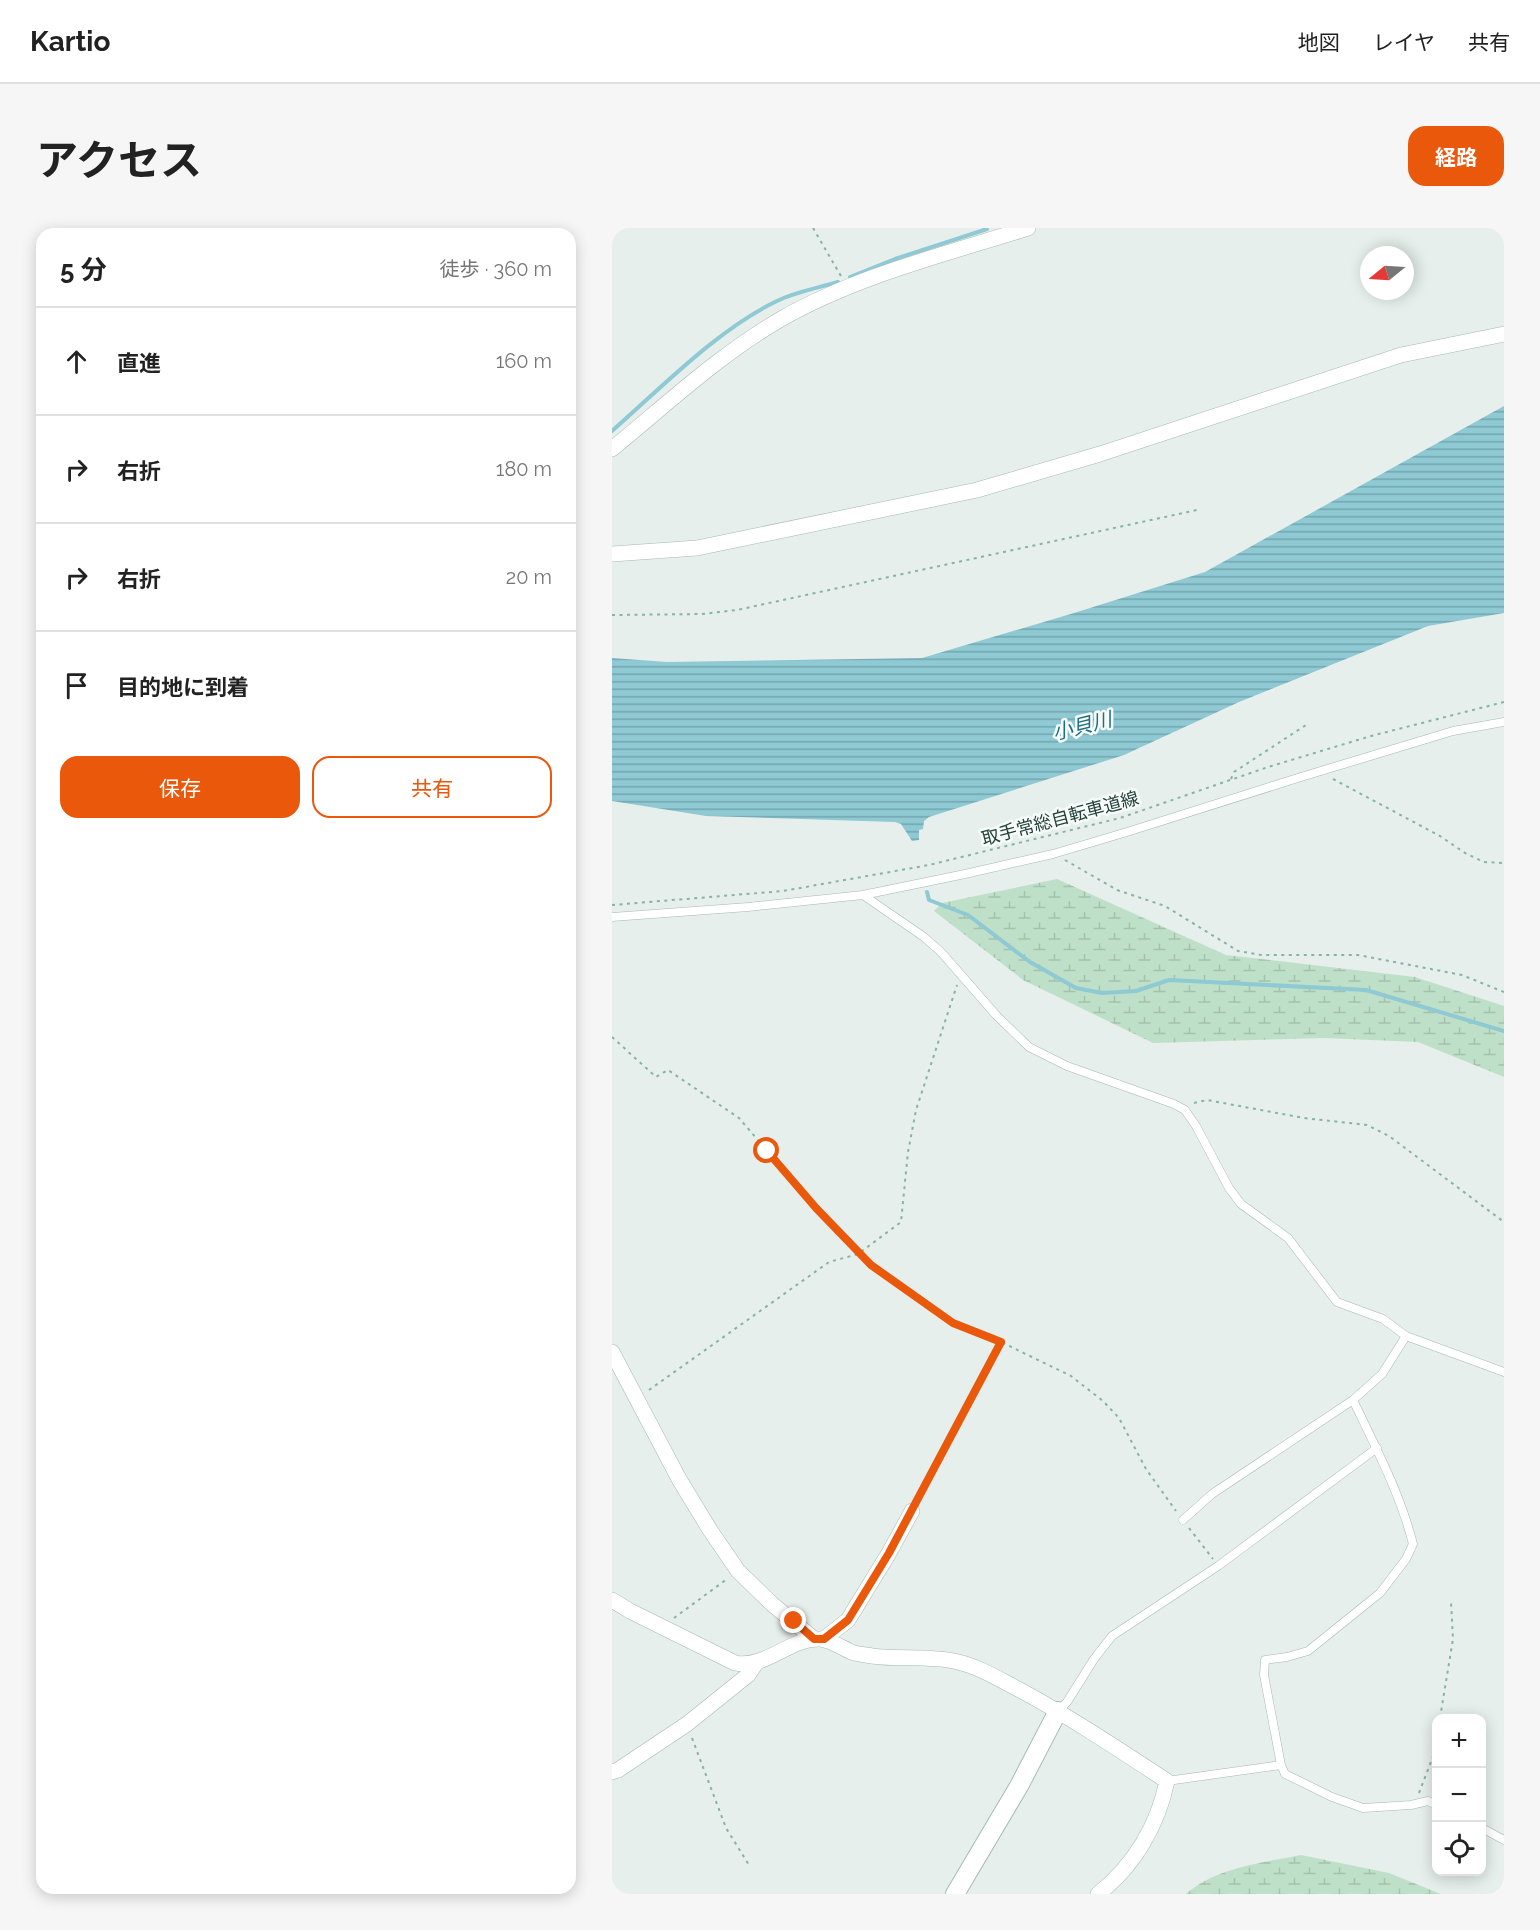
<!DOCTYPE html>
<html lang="ja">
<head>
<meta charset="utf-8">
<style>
	body { margin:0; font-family:Raleway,"Noto Sans JP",sans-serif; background:#f6f6f6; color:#222 }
	.controls { position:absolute; right:18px; bottom:18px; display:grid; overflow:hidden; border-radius:12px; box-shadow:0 3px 15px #0003 }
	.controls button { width:54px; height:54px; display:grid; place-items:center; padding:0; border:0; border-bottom:2px solid #e0e0e0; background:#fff; color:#222; font:30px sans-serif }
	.compass { position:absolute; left:748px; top:18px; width:54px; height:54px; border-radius:50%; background:#fff; box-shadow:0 3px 15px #0003; rotate:252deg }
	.stop { position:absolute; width:18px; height:18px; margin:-14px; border:4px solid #ea580c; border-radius:50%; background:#fff }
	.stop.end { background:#ea580c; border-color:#fff; box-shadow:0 2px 6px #0008 }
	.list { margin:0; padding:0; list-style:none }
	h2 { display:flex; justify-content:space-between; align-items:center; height:78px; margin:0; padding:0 24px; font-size:26px }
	h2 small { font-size:20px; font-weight:400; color:#767676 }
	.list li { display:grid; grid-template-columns:39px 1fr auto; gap:18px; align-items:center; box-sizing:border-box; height:108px; padding:0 24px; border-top:2px solid #e0e0e0 }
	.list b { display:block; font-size:22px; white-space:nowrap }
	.list em { font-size:20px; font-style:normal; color:#767676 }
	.actions { display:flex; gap:12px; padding:18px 24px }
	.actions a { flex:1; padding:14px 0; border:2px solid #ea580c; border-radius:18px; text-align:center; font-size:21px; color:#ea580c }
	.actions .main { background:#ea580c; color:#fff }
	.icon { flex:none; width:33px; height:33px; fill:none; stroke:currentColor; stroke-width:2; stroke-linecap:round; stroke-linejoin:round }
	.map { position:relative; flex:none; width:892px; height:1666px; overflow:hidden; border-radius:18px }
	header { display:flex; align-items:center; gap:36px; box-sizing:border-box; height:84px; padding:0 30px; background:#fff; border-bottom:2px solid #e0e0e0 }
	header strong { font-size:28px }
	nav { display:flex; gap:33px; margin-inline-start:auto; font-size:21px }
	.intro { display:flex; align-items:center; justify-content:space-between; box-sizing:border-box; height:144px; padding:0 36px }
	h1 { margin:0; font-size:42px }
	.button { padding:15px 27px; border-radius:18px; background:#ea580c; color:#fff; font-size:21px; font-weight:700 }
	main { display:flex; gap:36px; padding:0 36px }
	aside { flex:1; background:#fff; border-radius:18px; box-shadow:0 3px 15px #0003 }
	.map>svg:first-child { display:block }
	.wetland { fill:url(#wetland-marsh) }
	.water { fill:url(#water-rules) }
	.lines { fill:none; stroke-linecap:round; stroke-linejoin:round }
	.stream { stroke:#8ec9d4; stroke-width:4 }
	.lane-casing { stroke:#a8b8b2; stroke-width:9 }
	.street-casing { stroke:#a8b8b2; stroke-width:16 }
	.secondary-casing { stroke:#a4bbb3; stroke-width:20 }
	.path { stroke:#86b3a5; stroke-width:2; stroke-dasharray:3 4.5; stroke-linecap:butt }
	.lane { stroke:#fff; stroke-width:8 }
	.street { stroke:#fff; stroke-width:15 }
	.secondary { stroke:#fff; stroke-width:18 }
	.route { stroke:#ea580c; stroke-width:8 }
	.labels { text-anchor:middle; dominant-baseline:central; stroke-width:5; stroke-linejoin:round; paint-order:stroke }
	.street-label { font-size:18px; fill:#24423a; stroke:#f7fbf9 }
	.water-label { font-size:20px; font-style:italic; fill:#1c6f80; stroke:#f7fbf9 }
</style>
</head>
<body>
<header>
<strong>Kartio</strong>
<nav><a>地図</a><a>レイヤ</a><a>共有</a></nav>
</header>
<div class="intro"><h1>アクセス</h1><a class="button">経路</a></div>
<main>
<aside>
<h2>5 分<small>徒歩 · 360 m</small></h2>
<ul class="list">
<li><svg class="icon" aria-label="ahead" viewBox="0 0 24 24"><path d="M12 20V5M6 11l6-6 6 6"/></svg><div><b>直進</b></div><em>160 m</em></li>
<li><svg class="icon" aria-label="right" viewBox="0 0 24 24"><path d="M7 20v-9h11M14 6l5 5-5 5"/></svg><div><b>右折</b></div><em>180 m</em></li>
<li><svg class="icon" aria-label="right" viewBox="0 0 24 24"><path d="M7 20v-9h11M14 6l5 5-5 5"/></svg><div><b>右折</b></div><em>20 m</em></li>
<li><svg class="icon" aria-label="arrive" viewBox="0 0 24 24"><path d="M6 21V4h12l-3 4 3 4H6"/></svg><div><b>目的地に到着</b></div></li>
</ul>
<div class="actions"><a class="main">保存</a><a>共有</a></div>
</aside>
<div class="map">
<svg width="892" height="1666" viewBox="0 0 892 1666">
	<defs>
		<pattern id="wetland-marsh" width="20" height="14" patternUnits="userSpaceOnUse" patternTransform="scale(1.5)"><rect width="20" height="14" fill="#bfe0c8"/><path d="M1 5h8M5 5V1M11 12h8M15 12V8" fill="none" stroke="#a4c1ad"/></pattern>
		<pattern id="water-rules" width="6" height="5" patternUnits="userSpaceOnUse" patternTransform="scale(1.5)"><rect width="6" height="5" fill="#8ec9d4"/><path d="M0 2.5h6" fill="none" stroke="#74a5ad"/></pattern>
	</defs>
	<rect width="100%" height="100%" fill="#e6efeb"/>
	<path class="wetland" d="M445,651L614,727L803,749L892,778V849L806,814L712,810L541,815L411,752L322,683L330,675Z
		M689,1627L777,1645L829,1666H574C605,1639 650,1635 689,1627Z"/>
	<path class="water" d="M892,178V385L816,398L627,474L512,527L317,589L312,593L311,601L307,602V612L300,613L289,596L283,594L94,588L0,573V430L55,434L310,430L462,385L593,344Z"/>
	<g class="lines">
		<path class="stream" d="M238,49L283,31L375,1
			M0,203C49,160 106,101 165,73C183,64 206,60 226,54
			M315,664L317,672L356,687L418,734L464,760L490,765L524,763L557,752L754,762L892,803"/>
		<g class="lane-casing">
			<path id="lane" d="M251,667L312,709L329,724L384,787L417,819L455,838L562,876L573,882L584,898L617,960L629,976L676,1010L725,1074L771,1091L794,1108L892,1144
				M0,689L136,679L251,667L353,646L441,626L515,604L689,549L841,503L892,494
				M741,1172C763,1218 788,1265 801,1316L794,1331L768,1365L696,1423L675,1429L653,1432L652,1447L669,1537L673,1546L720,1569L751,1580L799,1577L816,1573L825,1577
				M571,1292L600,1266L741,1172L770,1146L794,1108
				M446,1483L455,1474L482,1431L500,1408L606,1338L765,1220
				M555,1553L669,1537
				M870,1600L892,1612"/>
		</g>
		<g class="street-casing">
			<path id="street" d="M0,221C55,176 107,127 169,91C244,48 334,26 416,0
				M0,326L85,320L365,262L488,226L789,127L892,106
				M0,1124L67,1251L98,1302L126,1343L160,1376L202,1411
				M0,1372L18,1383L123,1435C154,1441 177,1410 208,1411C220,1412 231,1421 242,1425C247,1426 254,1427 260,1428C288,1432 317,1427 346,1434C368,1439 388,1452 408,1462C458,1489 506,1521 555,1553C546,1597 522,1638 486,1666
				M212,1411L236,1392L277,1325L300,1283
				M0,1544L6,1542L75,1496L136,1447L144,1435"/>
		</g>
		<g class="secondary-casing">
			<path id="secondary" d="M343,1666L407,1558L446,1483"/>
		</g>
		<path class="path" d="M201,0L229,48
			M0,387L90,386L125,382L585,282
			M619,551L622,544L694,497
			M721,551L828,608L853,625L872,634L892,635
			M453,632L505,662L553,678L626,723L649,727H746L850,747L892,764
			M0,677L171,663L317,637L508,590L656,539L759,508L892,474
			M0,809L44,849L56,842L127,890L204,980L259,1037L341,1095L389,1114
			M582,875L595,872L692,890L755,897L777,908L892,994
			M37,1162L217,1034L246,1026L289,994L296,924L304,882L345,757
			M306,1272L389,1114L459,1148L491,1173L507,1190L534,1241L564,1283
			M577,1300L601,1331
			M62,1390L115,1351
			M828,1490L841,1411L839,1374
			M80,1510L114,1600L137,1637
			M807,1565L822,1526L825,1511"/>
		<use href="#lane" class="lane"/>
		<use href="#street" class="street"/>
		<use href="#secondary" class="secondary"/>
	</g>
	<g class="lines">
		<path class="route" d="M155,923L204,980L259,1037L341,1095L389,1114L277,1325L236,1392L212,1411H202L182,1393"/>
	</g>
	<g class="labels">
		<g class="street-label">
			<text transform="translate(448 590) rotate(-15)">取手常総自転車道線</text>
		</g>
		<g class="water-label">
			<text transform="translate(470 498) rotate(-14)">小貝川</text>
		</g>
	</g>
</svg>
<div class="controls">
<button>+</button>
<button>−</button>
<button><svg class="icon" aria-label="locate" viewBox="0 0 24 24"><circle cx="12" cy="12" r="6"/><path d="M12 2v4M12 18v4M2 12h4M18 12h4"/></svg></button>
</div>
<svg class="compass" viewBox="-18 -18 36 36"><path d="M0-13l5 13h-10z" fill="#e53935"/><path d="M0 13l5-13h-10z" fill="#767676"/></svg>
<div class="stop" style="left:155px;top:923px"></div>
<div class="stop end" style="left:182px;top:1393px"></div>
</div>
</main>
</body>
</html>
